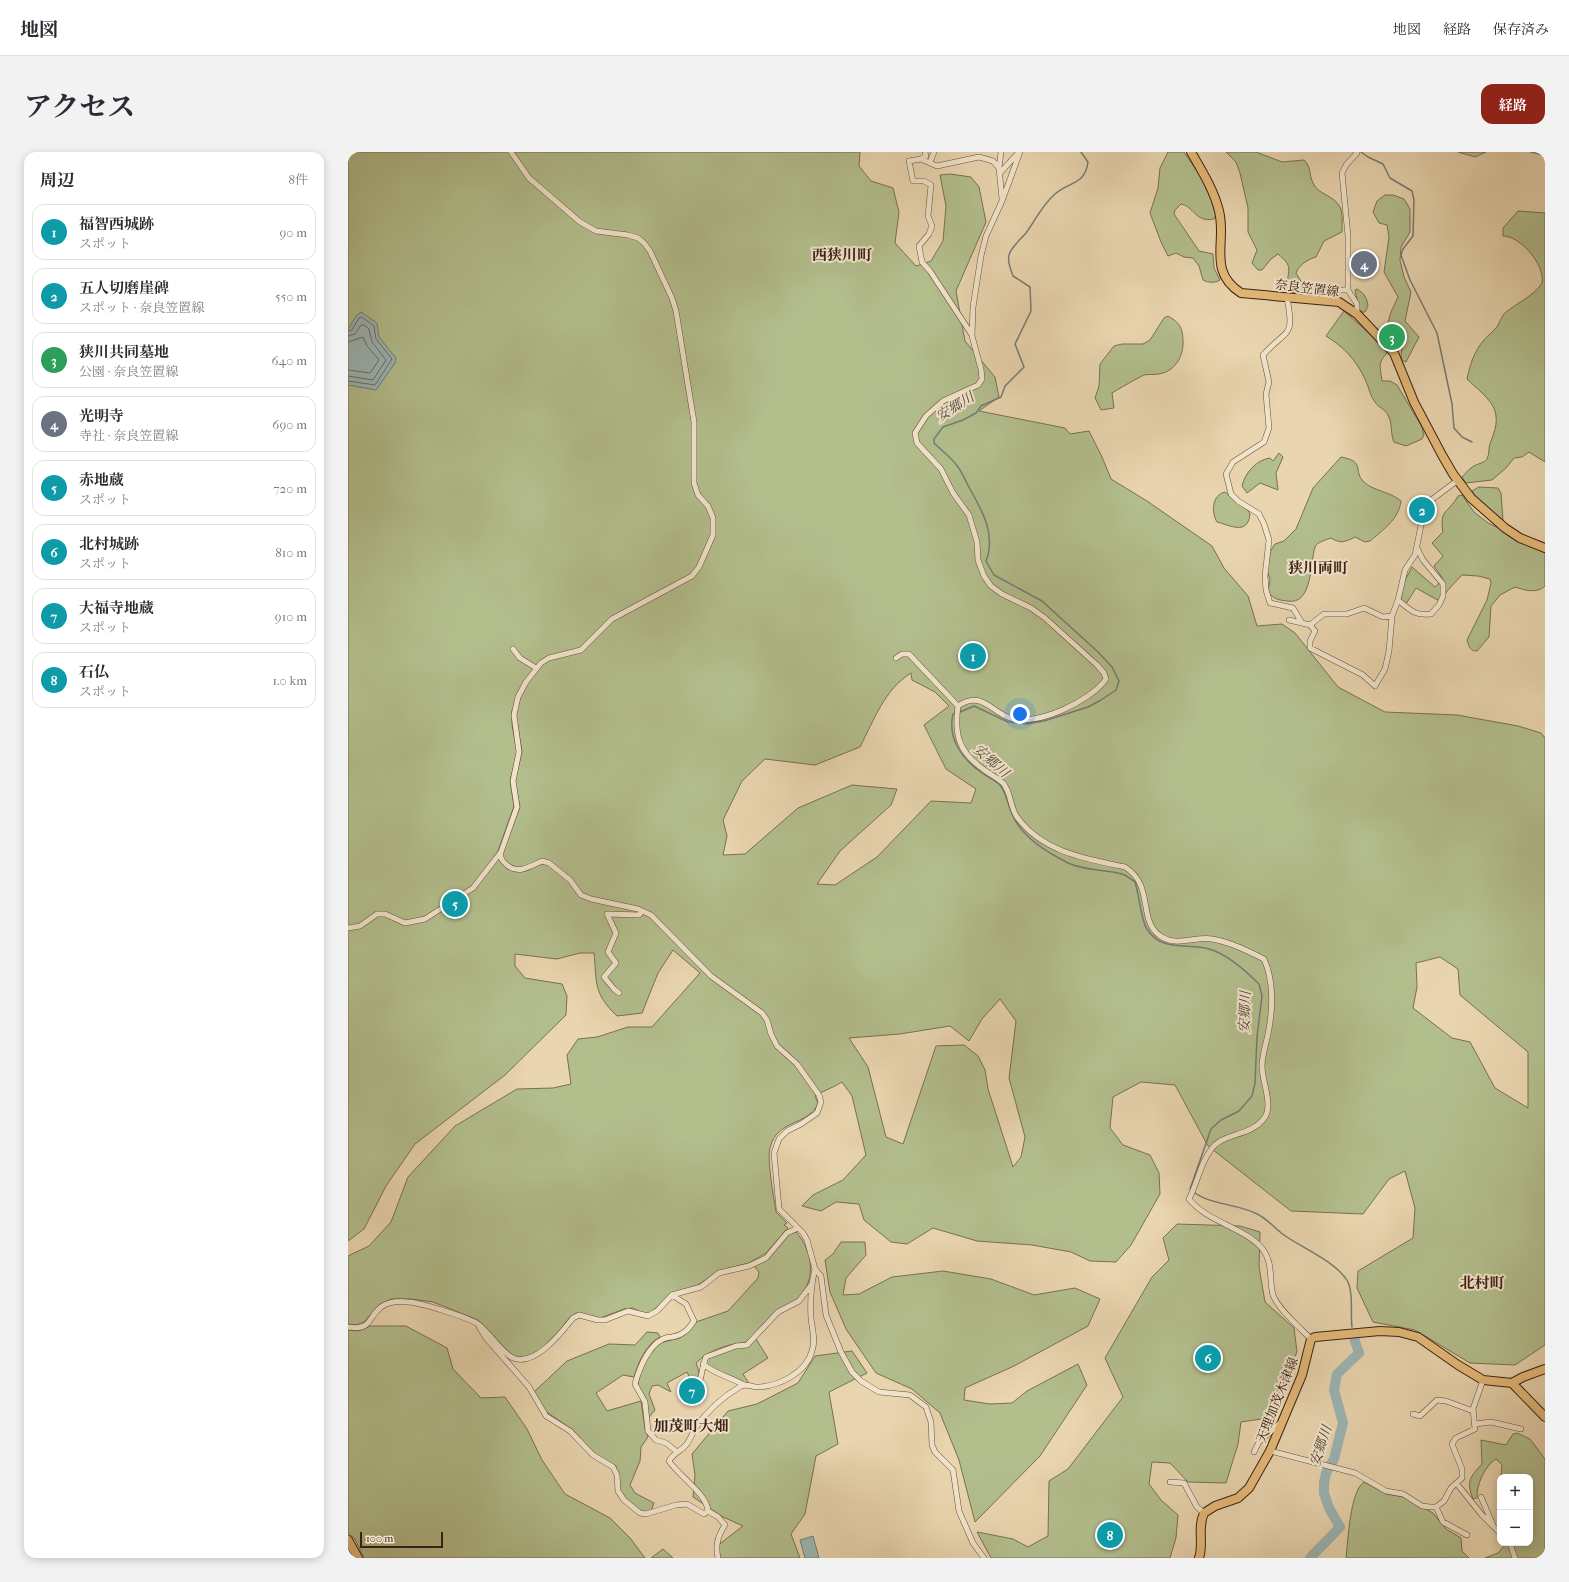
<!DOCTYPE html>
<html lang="ja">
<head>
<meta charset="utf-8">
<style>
	body { margin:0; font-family:"IM FELL French Canon","Noto Serif JP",serif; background:#f2f2f3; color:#2b2b33 }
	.controls { position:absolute; right:12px; bottom:12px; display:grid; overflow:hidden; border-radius:8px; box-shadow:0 2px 10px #0003 }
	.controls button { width:36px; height:36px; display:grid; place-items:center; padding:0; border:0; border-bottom:1px solid #e1e1e2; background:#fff; color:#2b2b33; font:20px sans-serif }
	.scale { position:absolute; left:12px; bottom:10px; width:83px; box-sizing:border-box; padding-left:4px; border:2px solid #3c2216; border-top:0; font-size:11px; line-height:14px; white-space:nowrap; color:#3c2216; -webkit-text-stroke:3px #f1e4cb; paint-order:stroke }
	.you { position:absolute; left:672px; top:562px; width:14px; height:14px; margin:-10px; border:3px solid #fff; border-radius:50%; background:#1a73e8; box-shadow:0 0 0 6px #1a73e833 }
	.badge { display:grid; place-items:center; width:26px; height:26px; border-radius:50%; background:#8f2418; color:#fff; font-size:13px; font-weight:700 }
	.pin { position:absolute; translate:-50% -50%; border:2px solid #fff; box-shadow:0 1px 4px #0006 }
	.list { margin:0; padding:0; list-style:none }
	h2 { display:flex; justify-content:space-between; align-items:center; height:52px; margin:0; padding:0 16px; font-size:17px }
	h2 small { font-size:13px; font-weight:400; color:#7c7c81 }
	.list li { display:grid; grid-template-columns:26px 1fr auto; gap:12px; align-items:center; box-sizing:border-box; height:56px; margin:0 8px 8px; padding:0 8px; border:1px solid #e1e1e2; border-radius:12px }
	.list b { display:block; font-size:15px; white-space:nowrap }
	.list p { margin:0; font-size:13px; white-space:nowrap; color:#7c7c81 }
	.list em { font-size:13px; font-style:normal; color:#7c7c81 }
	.map { position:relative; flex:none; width:1197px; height:1406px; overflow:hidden; border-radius:12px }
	header { display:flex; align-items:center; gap:24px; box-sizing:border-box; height:56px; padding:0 20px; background:#fff; border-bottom:1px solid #e1e1e2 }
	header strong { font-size:19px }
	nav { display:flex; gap:22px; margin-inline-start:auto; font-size:14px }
	.intro { display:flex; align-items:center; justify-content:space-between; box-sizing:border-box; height:96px; padding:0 24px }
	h1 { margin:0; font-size:28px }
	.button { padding:10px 18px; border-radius:12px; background:#8f2418; color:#fff; font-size:14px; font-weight:700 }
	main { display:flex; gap:24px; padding:0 24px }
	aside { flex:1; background:#fff; border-radius:12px; box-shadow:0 2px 10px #0003 }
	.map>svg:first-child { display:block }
	.green { fill:#b3be8d; stroke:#787052; fill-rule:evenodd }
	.water { fill:#9bb6b5; stroke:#757b75 }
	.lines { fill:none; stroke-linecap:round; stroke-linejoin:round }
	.shore { stroke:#6c6c66; stroke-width:1 }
	.stream { stroke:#757b75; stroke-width:1.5 }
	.river { stroke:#9bb6b5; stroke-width:10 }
	.minor-casing { stroke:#674f3c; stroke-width:6 }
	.primary-casing { stroke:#3c2216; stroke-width:10 }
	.minor { stroke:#f1e4cb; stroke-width:5 }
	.primary { stroke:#e4ba78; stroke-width:8 }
	.labels { text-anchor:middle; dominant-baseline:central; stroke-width:4; stroke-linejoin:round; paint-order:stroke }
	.street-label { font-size:13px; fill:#3c2216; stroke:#f1e4cb }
	.water-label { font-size:14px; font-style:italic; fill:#54473e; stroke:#f1e4cb }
	.quarter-label { font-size:15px; font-weight:bold; fill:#3c2216; stroke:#f1e4cb }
</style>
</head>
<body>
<header>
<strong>地図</strong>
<nav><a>地図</a><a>経路</a><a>保存済み</a></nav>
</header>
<div class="intro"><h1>アクセス</h1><a class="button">経路</a></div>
<main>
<aside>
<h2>周辺<small>8件</small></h2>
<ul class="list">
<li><span class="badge" style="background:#0f9aa8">1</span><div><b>福智西城跡</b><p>スポット</p></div><em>90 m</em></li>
<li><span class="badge" style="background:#0f9aa8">2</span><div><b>五人切磨崖碑</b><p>スポット · 奈良笠置線</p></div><em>550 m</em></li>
<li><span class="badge" style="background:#2e9e5b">3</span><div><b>狭川共同墓地</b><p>公園 · 奈良笠置線</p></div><em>640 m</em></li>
<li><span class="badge" style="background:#6b7280">4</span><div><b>光明寺</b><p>寺社 · 奈良笠置線</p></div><em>690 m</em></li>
<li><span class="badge" style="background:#0f9aa8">5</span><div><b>赤地蔵</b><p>スポット</p></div><em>720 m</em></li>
<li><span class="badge" style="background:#0f9aa8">6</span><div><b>北村城跡</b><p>スポット</p></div><em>810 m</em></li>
<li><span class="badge" style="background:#0f9aa8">7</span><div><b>大福寺地蔵</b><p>スポット</p></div><em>910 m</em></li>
<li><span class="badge" style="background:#0f9aa8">8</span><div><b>石仏</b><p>スポット</p></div><em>1.0 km</em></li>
</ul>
</aside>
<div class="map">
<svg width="1197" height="1406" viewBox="0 0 1197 1406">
	<rect width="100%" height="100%" fill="#e9d5af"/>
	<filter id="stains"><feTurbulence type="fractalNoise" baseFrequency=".005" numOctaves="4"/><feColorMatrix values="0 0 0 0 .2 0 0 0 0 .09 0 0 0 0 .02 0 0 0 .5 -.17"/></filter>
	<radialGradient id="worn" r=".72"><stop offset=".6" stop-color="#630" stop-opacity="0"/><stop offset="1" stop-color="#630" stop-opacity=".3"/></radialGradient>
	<path class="green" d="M0,0H512L511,14L523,29L545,36L551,60L547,91L568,114L583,109L595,89L598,54L592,23L602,22L623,25L631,35L638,70L608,139L617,189L647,225L651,245L631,259L717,276L722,282L741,279L754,305L763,327L799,349L864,394L876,416L900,444L909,474L934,472L947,481L990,535L1037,560L1109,563L1170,574L1193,581L1197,586V1193L1167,1213L1122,1211L1067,1178L1025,1170L1009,1136L1010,1119L1065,1086L1067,1056L1057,1019L1041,1027L1015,1062L943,1059L860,994L827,933L793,930L765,945L762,976L775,993L802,1003L811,1021L812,1042L783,1093L768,1110L742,1109L723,1100L684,1093L629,1089L585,1076L559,1092L543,1090L516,1068L511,1052L488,1050L473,1059L454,1054L465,1043L495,1028L518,1003L504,944L494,930C485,936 476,938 467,944L470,951C462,974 429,966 422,996C419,1007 425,1041 427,1054L428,1060L439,1071L436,1073L440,1076L418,1101L401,1111L370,1119L350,1133L325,1141L302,1161L296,1162L285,1156L276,1157L252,1166L229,1161C219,1165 215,1176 208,1184C197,1195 181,1209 164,1204L130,1168L85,1150L63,1147H43L31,1153L16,1170L8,1173L0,1172V1104L21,1094L43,1070L60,1025L107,974L169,937L205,936L223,932L219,903L230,887L249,885L280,875H304L352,821L325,798L310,821L294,861L269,864C245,841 249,831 246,801H232L209,807L167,802V814L177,826L214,832L219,844L218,863L157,923L67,992L38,1034L16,1077L0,1089V777L12,776L29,763H37L57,772L78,768L126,737L146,710L155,700L172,655L167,629L174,600L168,563L164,558V573L169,600L162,629L166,654L150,699L132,726L120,739L73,767L57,769L37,761L29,760L9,774H0ZM563,521L564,528L587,540L601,554L576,573L598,617L628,637L623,651L583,649L529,705L487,733L469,732L492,699L543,653L549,637L504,633L450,656L397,702L375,703L379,684L375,668L394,629L417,607L467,613L512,595C526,568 536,538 563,521ZM1092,805L1110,817L1112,843L1180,900V956L1147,936L1122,890L1104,886L1065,856L1069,835L1068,811ZM652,847L668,869L661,926L677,985L673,1005L665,1015L640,937L637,918L630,904L616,893L588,894L555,992L538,985L520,915L501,886L552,882L602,874L621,889L634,867Z
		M820,0H836L862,38L868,63L866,67C847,71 846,54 833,52L827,58L826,62L851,99L865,102L866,116L872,128C867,131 861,131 855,128L851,114L845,106L836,105L828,101L820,104L813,90L802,61L810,36L812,16Z
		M878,0H908L934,10L956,8C963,14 961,23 965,31C970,43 986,43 992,55C995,61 994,72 994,80L976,89L968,105C960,107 951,113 948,121L959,139C951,141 943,143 938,135C941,117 945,114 930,102L923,107L914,118H910L904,111L909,98L900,80V56L892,21L888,10Z
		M1110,0H1138L1127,5Z
		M1037,43H1045L1056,47L1062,57V80L1053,95L1052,108L1056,125L1063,140L1057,169L1071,185L1058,210L1054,208C1051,200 1057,191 1054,186C1051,182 1043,178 1039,174L1043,160L1050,145L1036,120L1041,85L1039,73L1031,71L1025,60L1029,49Z
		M1170,59L1197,61V310L1181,300L1174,305L1166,306L1158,316L1144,328L1118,331L1114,325C1117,322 1120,318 1123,316C1127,312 1135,312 1139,307C1142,302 1140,294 1143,289C1157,256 1141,248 1119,227C1122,213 1126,199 1136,188C1140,183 1145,180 1149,175C1152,170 1154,163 1158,160C1168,152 1188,142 1194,131C1197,112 1172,84 1155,84V76Z
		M1009,137C1016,141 1019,146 1020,154L1017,160H1012L1007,138Z
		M996,159L1041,199C1029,211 1032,213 1034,229H1042L1049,233L1074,275L1076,283L1074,287L1058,294L1046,290C1042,282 1045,272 1040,263C1038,258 1030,255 1027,250C1022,244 1021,235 1017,227C1008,208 996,195 978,184Z
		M820,164C832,171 834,175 835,188C836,203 828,219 811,222C806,223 801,222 796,223C793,224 767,239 764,241L766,256L753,258L747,246L751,234L752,212L766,194L774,192H795L802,188L816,166Z
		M931,301L935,305L928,321L930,338L912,331L899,341L894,334C897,321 908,308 922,306L925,309Z
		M993,305C1019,310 1004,319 1016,330C1025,339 1041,339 1053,349C1051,367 1035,378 1022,389L1017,390L1007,385C997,390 993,392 983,386C978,388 969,390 967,395C962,410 965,454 939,449C930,448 926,447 920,440L922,428L918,415L920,403L927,392L936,389L948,377L965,336Z
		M1131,335L1150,336L1153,341L1155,368L1130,348L1124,339Z
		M877,340L899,357L902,362C900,384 881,373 869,370C863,360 864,343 877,340Z
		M1114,343L1126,360L1140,371L1197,398V434C1189,442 1176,438 1167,435L1152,443L1143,454L1141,485L1129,499C1122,499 1121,495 1119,488L1139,448L1143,431L1142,427L1130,424L1114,423L1099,439L1093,450L1068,436L1058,452L1053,448L1055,432L1064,415L1087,435L1095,427L1086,414L1095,404L1084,391L1095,380C1091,357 1100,362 1110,344Z
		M829,1072L892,1074L912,1080L911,1115L917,1150L946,1176L949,1200L920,1266L893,1270L890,1292L878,1331L840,1330L822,1311L804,1310L801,1332L813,1348L830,1363L828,1386L822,1406H643L629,1380L665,1387L680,1395L700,1384L701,1329L720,1317L775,1245L757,1206L804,1125L821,1108L815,1086Z
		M448,1080C466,1100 469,1131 447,1149C440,1154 432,1156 426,1161C416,1169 409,1184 398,1190C394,1192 390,1191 386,1192C372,1195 358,1201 348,1211C352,1220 352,1226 345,1233L339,1220L319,1231L323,1240L310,1233L304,1234L301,1242L307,1258L301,1265L290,1232L293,1217L304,1198L311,1191L332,1186L345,1171L380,1159L410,1126L411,1120L406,1114L441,1082Z
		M493,1090H517L518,1103L498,1126L495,1143L511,1142L544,1125L595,1119L643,1127L686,1143L727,1136L752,1147L740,1174L666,1214L617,1236L616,1248L642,1252L664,1251L679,1239L730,1212L739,1233L692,1304L627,1370L611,1308L592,1261L564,1237L528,1221L498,1177L482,1140L477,1108L485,1102Z
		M22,1174H58L99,1196L105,1217L133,1246L157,1245L179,1277L194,1308L217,1342L262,1366L282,1386L297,1406H16L7,1387L0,1381V1178L10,1179Z
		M299,1180L310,1181L312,1185C298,1192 290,1211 286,1225L275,1223L248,1241L259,1259L293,1249L297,1277L300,1285L293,1295L292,1309L282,1333L287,1341L306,1351L303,1359L296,1360L290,1357L275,1344L272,1340L268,1314L246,1301L225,1278L197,1259L186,1240L219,1209L261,1192L287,1193Z
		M408,1187L420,1206L395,1222L402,1233L378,1224L357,1212V1207Z
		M504,1199L519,1221L481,1240L490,1292L468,1304L457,1362L443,1382L452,1406H372L369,1394L395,1374L375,1365L345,1345L347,1323L344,1302L380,1259L409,1252L450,1231L467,1204Z
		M1169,1281L1182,1287L1197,1307V1406H1137L1150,1401L1159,1391H1182V1325H1153L1154,1313L1148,1307C1137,1313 1128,1334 1129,1346L1125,1347C1118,1329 1122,1325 1134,1312L1133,1288L1158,1293L1165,1282Z
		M1016,1330L1038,1342L1056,1345L1085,1361L1098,1377L1113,1386L1114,1399L1121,1406H998C1000,1389 1002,1339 1016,1330Z
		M315,1397L325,1406H303Z"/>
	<path class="water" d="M13,160L29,171L31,185L48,206L47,211L28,238L0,233V177L8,164Z
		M465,1384L471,1406H457L452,1388Z"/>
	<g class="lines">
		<path class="shore" d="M0,179L4,178L11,166L14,165L26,174L28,187L44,207L27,233L0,229
			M0,184L7,182L13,173H16L21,177L24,190L38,208L25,228L0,224
			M0,190L15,185L19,194L31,208L22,221L0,218"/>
		<path class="stream" d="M1013,0L1020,5L1035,12L1042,26L1064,39L1066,48L1065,84L1055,97L1053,103L1062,128L1089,181L1104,252L1106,276L1114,285L1124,290
			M1183,0L1197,3
			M608,560L605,562C599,587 615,608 634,621C640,625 647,628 652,633C659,641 660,655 665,664C674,685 700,701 720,711C737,719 756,717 774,722C778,723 783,727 787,730C791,742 793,769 799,777C813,800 839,791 861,797C879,802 898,819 911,832L914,844L909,885L907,931L904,944L891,959L873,968L863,977L842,1037C859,1053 886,1051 907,1061C919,1066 926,1076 936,1083C954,1096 989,1110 1000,1130C1006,1143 1002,1161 1004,1175
			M612,560L626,554L660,570L679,572L696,569L740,555L753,548L768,538L771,529L764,515L750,500L694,449L646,423L638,409C648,383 635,360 622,337C618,330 615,322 610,315C604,306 594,299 586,291V287L595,275L615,268L628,261L633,254L653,245L657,234L676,215L667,192L683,159L682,135L665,124C663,118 659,110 661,103C663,95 672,88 678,81C687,69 694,53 707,42C722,29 737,33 740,10L733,0"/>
		<path class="river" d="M962,1406L992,1375L981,1356L976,1341V1331L978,1321L986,1307L995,1271L986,1238L989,1222L1011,1201L1006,1186"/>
		<g class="minor-casing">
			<path id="minor" d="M163,0L181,26L232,70L248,79L280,83L290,86L296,91L302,99L324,146L328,159L346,270V331L350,343L360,354L365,366V383L351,415L344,424L264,467L233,498L201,506L193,511L178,530L170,545L166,563L171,600L165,629L169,655L153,700C152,706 154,709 159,713C170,723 183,714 194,709L201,711L222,728L233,743L243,747L290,757L303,763L363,824L414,861L419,868L423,882L429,894L449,912L471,943L473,950L469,961L453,972L439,979L431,987L426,1001L431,1057L455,1081L459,1088L467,1117L473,1124L478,1163L493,1200L504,1220L513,1229L531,1240L562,1243L578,1255L583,1270L584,1293L587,1300L605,1318L611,1359L625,1391L636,1406
				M672,0L654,49L638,84L633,104L625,155L624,184L633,217L634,227L630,233L595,249L578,264L567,281L569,291L593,317L605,341L621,363L629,390L630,408L636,424L643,434L654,442L683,456L697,466L749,513L756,521L758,527C743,549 688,575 662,566C642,559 633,538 610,554C606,583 611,600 635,617C641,622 650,626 655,631C663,640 662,655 669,665C694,700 738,707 777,715C806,733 790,767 811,783C827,796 847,784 864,787C882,790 900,799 916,807C926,829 925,858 920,882C918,892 914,904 914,914C914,929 925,952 917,965C904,984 879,981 867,993C853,1007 850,1030 841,1047C860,1071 900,1076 916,1099C925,1112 921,1128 925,1143C930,1157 952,1176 963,1187
				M1008,0L1009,1L998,13L994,21L1000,84V138L1009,152V162
				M573,7L578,4L577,0
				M582,10L586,0
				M651,16L653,0
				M652,21L671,0
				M939,146C947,187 939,176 915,203L921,230L918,242L921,276L916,290L885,310L878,322L883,342L890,349L911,362L916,372L921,388L917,424L918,438L922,451L945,456L954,471L962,473L976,462H999L1016,456L1035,465L1044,464
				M972,148L982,138H1000
				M624,183L582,119L574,110L571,94L581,82L584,74L580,64L583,33L576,29H565L561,9L573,7L589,14L631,5L645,9L651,16L654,47
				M1050,448C1062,458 1067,464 1083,462L1091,453L1095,444V432L1075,408L1069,396
				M941,468L954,471
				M962,473L967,479L962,489V496L1015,523L1027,534L1037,517L1041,499L1044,464L1050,448L1057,418L1067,403L1076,359L1082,349L1110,328
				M165,497L172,506L188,516
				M548,506L554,502H561L610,554
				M0,776L12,774L29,762H37L57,771L77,767L125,736L153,700
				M271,841L266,837L256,825L268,811L260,800L268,781L259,762L291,763L294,759
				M324,1143L338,1152L346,1169C340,1178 335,1183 324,1185C321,1185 317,1186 315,1187C300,1194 291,1217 287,1232L297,1250L300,1279L308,1288L318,1291L328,1299
				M0,1175C24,1179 19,1166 33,1155C40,1150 51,1149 60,1150C71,1150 121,1166 130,1172C141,1180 154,1201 165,1206C187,1215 213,1181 225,1166L231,1163L250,1168H257L280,1159L300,1164L309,1159L324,1143L353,1135L371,1121L401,1114L418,1106L439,1081L450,1076
				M131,1175L138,1186L181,1235L198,1264L222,1279L245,1303L265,1315L269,1323L270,1339L276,1348L292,1361L298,1362L328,1353L339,1352L356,1362L360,1359
				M355,1212C367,1222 382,1225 396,1233
				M346,1242C354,1231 353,1217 358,1205L388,1194L399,1193L430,1160L451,1149L464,1132
				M1065,1262L1072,1264L1089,1248L1098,1249L1125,1259
				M1127,1272L1143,1270L1173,1277
				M922,1299L1007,1321L1038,1339L1055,1342L1074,1354L1082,1355H1088L1096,1349L1103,1336L1114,1326V1317L1104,1292L1108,1286L1127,1277L1125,1257L1135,1228
				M906,1300L911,1290L933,1270
				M822,1330L836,1331L849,1355L856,1361
				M1109,1332L1134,1363L1152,1381
				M1133,1345L1145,1373
				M1088,1355L1095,1370L1119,1383
				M360,1359C359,1342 330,1323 321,1309C325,1301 332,1300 338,1293C342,1288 345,1280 348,1275C360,1258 376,1244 393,1234C398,1232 403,1234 408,1235C430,1235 458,1221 464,1199C468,1188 464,1177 463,1166C462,1150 463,1133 467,1117
				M360,1359L370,1365L377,1373C370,1384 367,1393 370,1406
				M1162,1391L1167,1406"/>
		</g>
		<g class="primary-casing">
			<path id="primary" d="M843,0C854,19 866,38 871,59C879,90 859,119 893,141L991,150L1009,162L1046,201L1066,250L1094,303L1105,322L1123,346L1157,376L1172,386L1197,396
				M1164,1231L1197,1265
				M0,1388L10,1406
				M851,1406C856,1392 849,1376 856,1361L867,1354L890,1346L901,1336L922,1299L954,1223L963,1187L967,1185L1032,1179L1051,1180L1070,1185L1110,1213L1135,1228L1164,1231L1175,1225L1197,1217"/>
		</g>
		<use href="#minor" class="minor"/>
		<use href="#primary" class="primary"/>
	</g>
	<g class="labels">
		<g class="street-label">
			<text transform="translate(959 136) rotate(7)">奈良笠置線</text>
			<text transform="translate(929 1248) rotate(-68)">天理加茂木津線</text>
		</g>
		<g class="water-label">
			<text transform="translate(607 255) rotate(-32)">安郷川</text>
			<text transform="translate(643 609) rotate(41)">安郷川</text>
			<text transform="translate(897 860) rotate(-88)">安郷川</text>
			<text transform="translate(973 1294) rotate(-72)">安郷川</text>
		</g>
		<g class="quarter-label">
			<text x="494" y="103">西狭川町</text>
			<text x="970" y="416">狭川両町</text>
			<text x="1134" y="1131">北村町</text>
			<text x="343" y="1274">加茂町大畑</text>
		</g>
	</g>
	<rect width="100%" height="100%" filter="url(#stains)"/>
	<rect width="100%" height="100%" fill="url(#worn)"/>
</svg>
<div class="controls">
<button>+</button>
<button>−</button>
</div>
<div class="scale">100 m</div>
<div class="you"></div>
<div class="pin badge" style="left:625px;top:504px;background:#0f9aa8">1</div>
<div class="pin badge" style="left:1074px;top:358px;background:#0f9aa8">2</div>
<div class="pin badge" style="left:1044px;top:185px;background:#2e9e5b">3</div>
<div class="pin badge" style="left:1016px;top:112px;background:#6b7280">4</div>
<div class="pin badge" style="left:107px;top:752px;background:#0f9aa8">5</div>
<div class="pin badge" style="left:860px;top:1206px;background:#0f9aa8">6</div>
<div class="pin badge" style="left:344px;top:1239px;background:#0f9aa8">7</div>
<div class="pin badge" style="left:762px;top:1383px;background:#0f9aa8">8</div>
</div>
</main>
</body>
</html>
